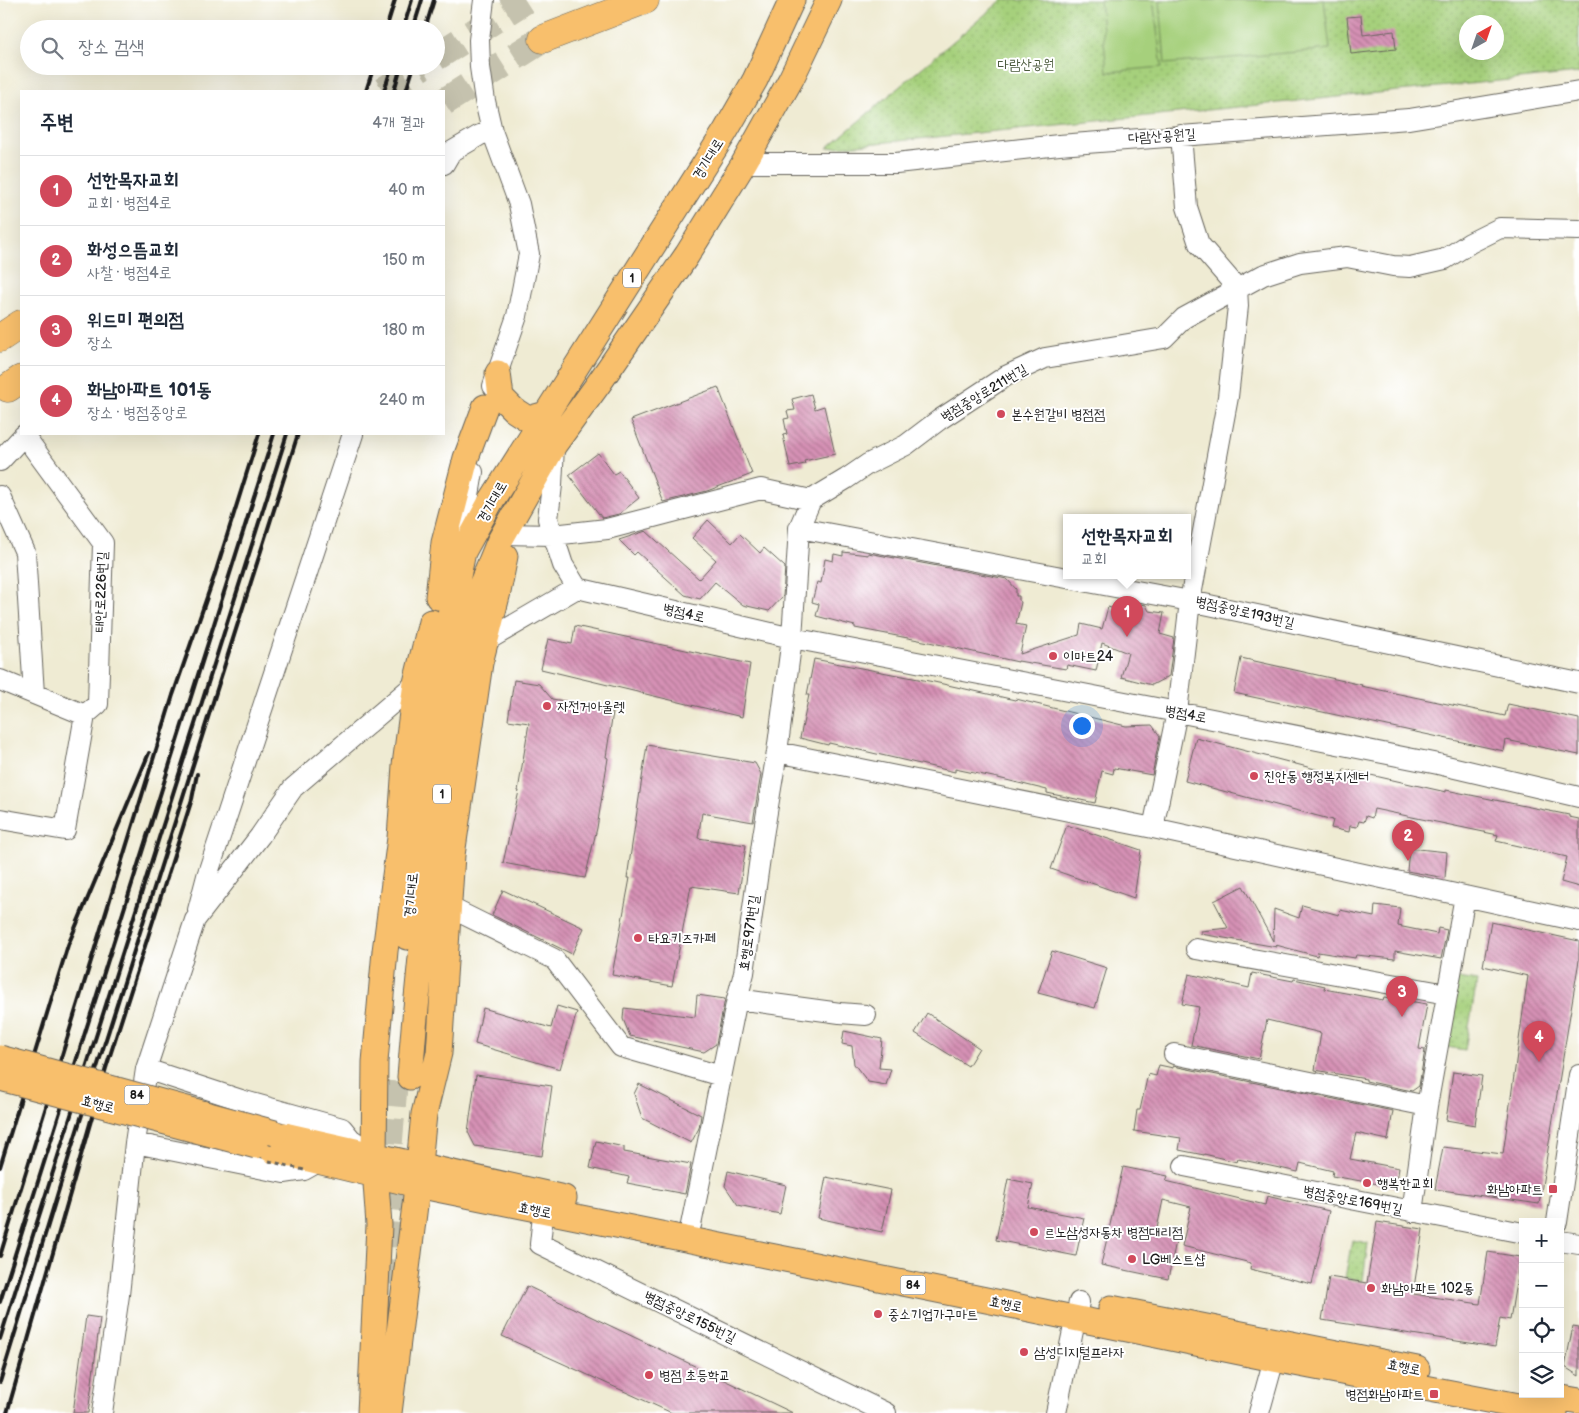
<!DOCTYPE html>
<html lang="ko">
<head>
<meta charset="utf-8">
<style>
	body { margin:0; font-family:"Balsamiq Sans","Poor Story",sans-serif; background:#f2f2f3; color:#1f2937 }
	.controls { position:absolute; right:15px; bottom:15px; display:grid; overflow:hidden; border-radius:0px; box-shadow:0 5px 20px #0002 }
	.controls button { width:45px; height:45px; display:grid; place-items:center; padding:0; border:0; border-bottom:1px solid #e0e1e3; background:#fff; color:#1f2937; font:25px sans-serif }
	.compass { position:absolute; left:1459px; top:15px; width:45px; height:45px; border-radius:50%; background:#fff; box-shadow:0 5px 20px #0002; rotate:40deg }
	.you { position:absolute; left:1081px; top:725px; width:18px; height:18px; margin:-12px; border:4px solid #fff; border-radius:50%; background:#1a73e8; box-shadow:0 0 0 8px #1a73e833 }
	.badge { display:grid; place-items:center; width:32px; height:32px; border-radius:50%; background:#d1495b; color:#fff; font-size:16px; font-weight:700 }
	.pin { position:absolute; translate:-50% -41px; filter:drop-shadow(0 1px 2px #0008) }
	.pin::after { content:''; position:absolute; top:26px; width:18px; height:15px; background:inherit; clip-path:polygon(0 0,100% 0,50% 100%) }
	.popup { position:absolute; left:1063px; top:514px; width:128px; height:65px; box-sizing:border-box; display:grid; place-content:center; border-radius:0px; background:#fff; filter:drop-shadow(0 1px 4px #0005); font-size:16px; white-space:nowrap; color:#747a83 }
	.popup b { font-size:19px; color:#1f2937 }
	.popup::after { content:''; position:absolute; left:50%; top:100%; margin-left:-10px; border:10px solid transparent; border-top-color:#fff }
	.list { margin:0; padding:0; list-style:none }
	h2 { display:flex; justify-content:space-between; align-items:center; height:65px; margin:0; padding:0 20px; font-size:21px }
	h2 small { font-size:16px; font-weight:400; color:#747a83 }
	.list li { display:grid; grid-template-columns:32px 1fr auto; gap:15px; align-items:center; box-sizing:border-box; height:70px; padding:0 20px; border-top:1px solid #e0e1e3 }
	.list b { display:block; font-size:19px; white-space:nowrap }
	.list p { margin:0; font-size:16px; white-space:nowrap; color:#747a83 }
	.list em { font-size:16px; font-style:normal; color:#747a83 }
	.icon { flex:none; width:28px; height:28px; fill:none; stroke:currentColor; stroke-width:2; stroke-linecap:round; stroke-linejoin:round }
	.map { position:relative; flex:none; width:1579px; height:1413px; overflow:hidden }
	.search { position:absolute; background:#fff; box-shadow:0 5px 20px #0002; left:20px; top:20px; width:425px; height:55px; display:flex; align-items:center; gap:12px; box-sizing:border-box; padding:0 18px; border-radius:28px; color:#747a83; font-size:19px }
	.panel { position:absolute; background:#fff; box-shadow:0 5px 20px #0002; left:20px; top:90px; width:425px; height:345px; border-radius:0px }
	.map>svg:first-child { display:block }
	.grass { fill:url(#grass-dots); stroke:#61764c; fill-rule:evenodd }
	.garden { fill:#a6d07c; stroke:#61764c }
	.building { fill:url(#building-back-hatch) }
	.lines { fill:none; stroke-linecap:round; stroke-linejoin:round }
	.major-tunnel { stroke:#c5c2ae; stroke-width:25; stroke-dasharray:25 12; stroke-linecap:butt }
	.highway-tunnel { stroke:#c5c2ae; stroke-width:28; stroke-dasharray:28 14; stroke-linecap:butt }
	.minor-casing { stroke:#66645c; stroke-width:22 }
	.major-casing { stroke:#66645c; stroke-width:27 }
	.highway-casing { stroke:#66645c; stroke-width:29 }
	.minor { stroke:#fff; stroke-width:20 }
	.major { stroke:#f8bf6c; stroke-width:25 }
	.highway { stroke:#f8bf6c; stroke-width:28 }
	.rail { stroke:#1c1c1c; stroke-width:4 }
	.major-bridge-casing { stroke:#66645c; stroke-width:27; stroke-linecap:butt }
	.path-bridge { stroke:#66645c; stroke-width:3; stroke-dasharray:4 4; stroke-linecap:butt }
	.major-bridge { stroke:#f8bf6c; stroke-width:25 }
	.poi-dot { fill:#d1495b; stroke:#fff; stroke-width:2 }
	.labels { text-anchor:middle; dominant-baseline:central; stroke-width:4; stroke-linejoin:round; paint-order:stroke }
	.shield { fill:#fff; stroke:#606060; stroke-width:1 }
	.shield-label { font-size:12px; font-weight:bold; fill:#1c1c1c }
	.park-label { font-size:14px; fill:#4c5b3e; stroke:#fff }
	.street-label { font-size:14px; fill:#1c1c1c; stroke:#fff }
	.poi-label { font-size:14px; fill:#1c1c1c; stroke:#fff; text-anchor:start }
</style>
</head>
<body>
<div class="map">
<svg width="1579" height="1413" viewBox="0 0 1579 1413">
	<defs>
		<pattern id="grass-dots" width="8" height="8" patternUnits="userSpaceOnUse" patternTransform="scale(1.25)"><rect width="8" height="8" fill="#a6d07c"/><path d="M2 2h.1M6 6h.1" fill="none" stroke="#8eb26b" stroke-width="1.8" stroke-linecap="round"/></pattern>
		<pattern id="building-back-hatch" width="6" height="6" patternUnits="userSpaceOnUse" patternTransform="scale(1.25)"><rect width="6" height="6" fill="#d691b5"/><path d="M-1 5l2 2M0 0l6 6M5-1l2 2" fill="none" stroke="#ad7692"/></pattern>
	</defs>
	<rect width="100%" height="100%" fill="#fff"/>
	<filter id="ink" filterUnits="userSpaceOnUse"><feTurbulence type="fractalNoise" baseFrequency=".02" numOctaves="2"/><feDisplacementMap in="SourceGraphic" scale="10" xChannelSelector="R" yChannelSelector="G"/><feConvolveMatrix kernelMatrix="1 2 1 2 8 2 1 2 1" color-interpolation-filters="sRGB"/></filter>
	<filter id="wash" filterUnits="userSpaceOnUse"><feTurbulence type="fractalNoise" baseFrequency=".0096" numOctaves="4" result="noise"/><feDisplacementMap in="SourceGraphic" scale="20" xChannelSelector="R" yChannelSelector="G"/><feGaussianBlur stdDeviation="1.12" result="paint"/><feColorMatrix in="noise" values="0 0 0 0 0 0 0 0 0 0 0 0 0 0 0 0 0 1.4 0 .05"/><feComposite in="paint" operator="in"/></filter>
	<g filter="url(#wash)">
		<rect width="100%" height="100%" fill="#efebd3"/>
		<path class="grass" d="M1002,0H1579V73L827,148ZM1466,22H1496V52H1466Z
			M1458,978L1477,981L1465,1050L1447,1047Z
			M1352,1240L1368,1243L1363,1281L1345,1278Z"/>
		<path class="garden" d="M1100,0H1153L1162,67L1107,72Z
			M1160,0H1324L1330,49L1165,64Z"/>
		<g id="blocks">
			<path class="building" d="M1361,16L1363,35L1394,31L1396,49L1351,54L1347,17Z
				M718,387L752,474L707,491L663,502L631,420Z
				M811,394L815,409L824,406L835,454L804,461L805,464L790,467L783,435L787,434L784,419L789,418L787,411L795,410L792,399Z
				M598,453L614,474L619,471L639,498L619,514L602,518L569,475Z
				M708,520L732,543L740,534L760,553L764,548L785,567L783,596L769,611L743,605L715,582L700,599L685,595L637,552L634,555L619,540L646,531L699,579L716,560L692,538Z
				M843,552L868,555V553L1007,579L1016,589V596H1019V601L1021,602L1016,624L1026,626L1020,654L1079,635L1081,624L1102,629L1108,607L1117,610L1125,601L1146,605L1149,611L1164,613L1160,634L1174,638L1169,676L1152,685L1121,677L1128,653L1102,643L1096,671L1067,665L1066,669L1018,661V662L929,642L855,628V626L816,616L819,604L812,602L817,582L821,583L825,559L833,561L834,554L843,556Z
				M575,626L750,664L742,717L541,669L548,639L572,644Z
				M1241,658L1362,685L1361,686L1505,716L1508,704L1579,719V755L1506,740L1504,751L1234,693Z
				M814,659L934,682L1015,700L1016,699L1126,726L1152,725L1160,736L1152,775L1114,768L1113,774L1102,771L1095,803L1047,793V790L998,778L955,769V772L829,743L828,745L800,738L809,695H807Z
				M514,680L539,684L552,699L584,704L585,708L613,712L606,757L608,758L597,828L585,878L503,863L519,791H518L529,723L508,720Z
				M1196,738L1342,776L1344,769L1446,792V790L1569,815V817L1579,819V887L1561,882L1567,857L1496,841L1498,835L1374,809L1372,818L1366,816L1364,822L1359,821L1357,827L1350,826L1349,832L1331,828L1333,820L1185,781Z
				M647,745L755,763L761,774L753,822L702,813L698,838L746,845L739,893L691,886L672,986L612,975L630,878H627Z
				M1067,825L1141,850L1134,898L1051,869Z
				M1409,848L1447,852L1445,878L1407,871Z
				M1243,886L1273,941L1274,909L1299,918L1302,905L1339,915L1340,910L1374,917L1375,905L1400,908L1398,926L1437,934L1438,928L1447,930L1441,959L1395,951V959L1356,955L1355,958L1318,952L1317,956L1276,945L1277,947L1201,934V931L1228,928L1214,901Z
				M503,890L584,928L572,954L492,915Z
				M1491,922L1579,941V960L1539,1204L1435,1189L1443,1147L1503,1154L1528,976L1483,966Z
				M1052,951L1107,968L1095,1008L1038,993Z
				M1252,973L1293,981L1294,979L1325,986L1324,989L1383,1000L1384,997L1427,1004L1419,1049L1425,1050L1419,1086L1412,1091L1366,1081V1079L1315,1070L1321,1033L1267,1020L1259,1059L1191,1045L1199,1007L1182,1004L1189,974L1249,988Z
				M697,995L725,999L716,1044L704,1052L630,1036L623,1019L624,1008L695,1017Z
				M557,1006L577,1012L560,1069L475,1044L483,1008L551,1028Z
				M927,1013L979,1048L968,1066L915,1033Z
				M844,1031L882,1039L879,1068L891,1069L886,1085L868,1082L854,1064L852,1046L842,1044Z
				M1159,1065L1173,1068V1066L1393,1111L1388,1140L1356,1133L1350,1159L1399,1168L1396,1187L1332,1176L1333,1171L1300,1163L1298,1172L1238,1159L1237,1162L1204,1154V1155L1179,1150L1181,1138L1134,1131L1137,1110H1140L1148,1074L1156,1076Z
				M1453,1072L1482,1076L1475,1125L1446,1120Z
				M476,1075L552,1086L542,1156L475,1146L468,1132Z
				M639,1084L701,1115L699,1128L691,1143L642,1118L634,1094Z
				M596,1141L624,1147V1152L691,1164L685,1194L627,1183L629,1177L590,1168Z
				M1123,1167L1168,1176L1166,1181L1265,1205L1267,1196L1329,1211L1312,1284L1250,1269L1251,1263L1182,1246L1191,1207L1163,1200L1156,1233L1177,1237L1168,1279L1101,1265Z
				M728,1171L786,1185L780,1214L738,1205L725,1186Z
				M826,1177L891,1190L882,1232L818,1218Z
				M1008,1179L1033,1184L1028,1207L1084,1218L1076,1256L996,1240Z
				M1377,1222L1423,1229L1413,1294L1480,1304L1488,1252L1520,1257L1510,1320L1500,1318L1495,1347L1322,1320L1329,1277L1367,1283Z
				M527,1286L793,1413H672L502,1336Z
				M86,1316L100,1318L91,1391L88,1413H73Z
				M1573,1326L1579,1327V1376L1565,1367Z"/>
		</g>
	</g>
	<g filter="url(#ink)">
		<use href="#blocks" fill-opacity="0" stroke="#66645c" stroke-width="1"/>
		<g class="lines">
			<path class="major-tunnel" d="M387,1180L396,1075
				M384,1358L402,1159"/>
			<path class="highway-tunnel" d="M436,57L525,0
				M383,91L422,66
				M444,102L543,39"/>
			<g class="minor-casing">
				<path id="minor" d="M484,0L479,40L480,67L485,101L492,131L519,204L529,254L517,316L493,386
					M1181,135L1187,207L1199,244L1237,288L1238,306L1228,397L1190,601L1579,683
					M744,163H896L1059,145L1409,119L1579,91
					M444,164L451,152L480,135L492,131
					M554,447L552,485L548,519L563,565L577,588
					M0,461L24,435L103,543L98,704L85,715L0,680
					M0,496L25,552L34,694
					M799,528L1190,601L1177,712L1153,828
					M503,534L553,535L607,529L761,489L811,500L846,479L868,464L906,445L939,420L1006,376L1045,358L1164,338L1184,318L1263,275L1300,263L1347,257L1393,266L1410,267L1445,259L1470,243L1500,228L1579,230
					M463,552V530L473,472
					M577,588L792,638L1177,712L1438,764L1579,797
					M486,641L577,588
					M777,752L1153,828L1579,921
					M0,819L65,830L85,715
					M449,907L554,959L621,1047L721,1076
					M198,910L207,876L353,434
					M1196,949L1447,994
					M737,999L840,1013L866,1015
					M1174,1054L1427,1106
					M146,1069L241,1100L342,1128L351,1139L371,1153
					M135,1143L284,1173L304,1170L320,1161
					M1184,1166L1523,1233
					M545,1196L540,1244L886,1413
					M1412,1212L1427,1106L1465,896
					M1557,1222L1579,1075
					M691,1225L737,999L744,973L763,836L777,752L792,638L799,528L811,500
					M1560,1241L1579,1244
					M102,1413L119,1295L135,1143L146,1069L195,920L260,836L293,788L416,683
					M1056,1413L1079,1302
					M1259,1413L1274,1359"/>
			</g>
			<g class="major-casing">
				<path id="major" d="M498,373L501,397L514,410L528,419L546,414
					M438,597L444,543L466,458L485,407
					M407,937L433,697L463,552L491,501L725,132L755,80L792,0
					M410,1077L414,1028L423,937L446,758L459,664L476,598L499,542L554,445L597,386L687,255L744,163L791,79L829,0
					M284,1135L564,1198
					M272,1150L417,1185L805,1263L1274,1359L1555,1413
					M1111,1308L1417,1369
					M1540,1394L1579,1401
					M370,1413L379,1225L374,1156L375,1062L385,951L400,838L405,765L416,683L431,622
					M389,1413L415,1205L424,1114L439,1053L452,855L480,663L498,592L505,556"/>
			</g>
			<g class="highway-casing">
				<path id="highway" d="M543,39L645,0
					M0,338L21,324
					M8,388L21,379"/>
			</g>
			<use href="#minor" class="minor"/>
			<use href="#major" class="major"/>
			<use href="#highway" class="highway"/>
			<path class="rail" d="M386,29L395,0
				M403,29L412,0
				M413,29L422,0
				M425,29L434,0
				M366,91L374,66
				M384,91L392,66
				M394,91L401,66
				M406,91L414,66
				M0,1167L68,945L149,753
				M0,1256L173,695L214,577L259,434
				M0,1302L274,434
				M0,1339L287,434
				M0,1382L74,1140L298,434
				M7,1413L106,1068L192,799L197,774"/>
			<g class="major-bridge-casing">
				<path id="major-bridge" d="M0,1058L275,1133
					M0,1078L256,1146"/>
			</g>
			<path class="path-bridge" d="M269,1161L304,1170"/>
			<use href="#major-bridge" class="major-bridge"/>
		</g>
	</g>
	<g class="poi-dot">
		<circle cx="1001" cy="414" r="5"/>
		<circle cx="1053" cy="656" r="5"/>
		<circle cx="547" cy="706" r="5"/>
		<circle cx="1254" cy="776" r="5"/>
		<circle cx="638" cy="938" r="5"/>
		<circle cx="1367" cy="1183" r="5"/>
		<rect x="1548" y="1184" width="10" height="10" rx="2.5"/>
		<circle cx="1034" cy="1232" r="5"/>
		<circle cx="1132" cy="1259" r="5"/>
		<circle cx="1371" cy="1288" r="5"/>
		<circle cx="878" cy="1314" r="5"/>
		<circle cx="1024" cy="1352" r="5"/>
		<circle cx="649" cy="1375" r="5"/>
		<rect x="1429" y="1389" width="10" height="10" rx="2.5"/>
	</g>
	<g class="labels">
		<g class="shield">
			<rect x="623" y="268.5" width="18" height="19" rx="4"/>
			<rect x="433" y="784.5" width="18" height="19" rx="4"/>
			<rect x="124.5" y="1085.5" width="25" height="19" rx="4"/>
			<rect x="900.5" y="1275.5" width="25" height="19" rx="4"/>
		</g>
		<g class="shield-label">
			<text x="632" y="278">1</text>
			<text x="442" y="794">1</text>
			<text x="137" y="1095">84</text>
			<text x="913" y="1285">84</text>
		</g>
		<g class="park-label">
			<text x="1026" y="64">다람산공원</text>
		</g>
		<g class="street-label">
			<text transform="translate(1162 136) rotate(-4)">다람산공원길</text>
			<text transform="translate(708 159) rotate(-58)">경기대로</text>
			<text transform="translate(984 393) rotate(-31)">병점중앙로211번길</text>
			<text transform="translate(492 502) rotate(-60)">경기대로</text>
			<text transform="translate(101 592) rotate(-88)">태안로226번길</text>
			<text transform="translate(1245 612) rotate(13)">병점중앙로193번길</text>
			<text transform="translate(684 613) rotate(13)">병점4로</text>
			<text transform="translate(1186 714) rotate(11)">병점4로</text>
			<text transform="translate(411 895) rotate(-85)">경기대로</text>
			<text transform="translate(749 933) rotate(-82)">효행로971번길</text>
			<text transform="translate(98 1104) rotate(15)">효행로</text>
			<text transform="translate(1353 1200) rotate(11)">병점중앙로169번길</text>
			<text transform="translate(535 1210) rotate(12)">효행로</text>
			<text transform="translate(1006 1304) rotate(12)">효행로</text>
			<text transform="translate(690 1317) rotate(26)">병점중앙로155번길</text>
			<text transform="translate(1404 1367) rotate(12)">효행로</text>
		</g>
		<g class="poi-label">
			<text x="1011" y="414">본수원갈비 병점점</text>
			<text x="1063" y="656">이마트24</text>
			<text x="557" y="706">자전거아울렛</text>
			<text x="1264" y="776">진안동 행정복지센터</text>
			<text x="648" y="938">타요키즈카페</text>
			<text x="1377" y="1183">행복한교회</text>
			<text x="1543" y="1189" text-anchor="end">화남아파트</text>
			<text x="1044" y="1232">르노삼성자동차 병점대리점</text>
			<text x="1142" y="1259">LG베스트샵</text>
			<text x="1381" y="1288">화남아파트 102동</text>
			<text x="888" y="1314">중소기업가구마트</text>
			<text x="1034" y="1352">삼성디지털프라자</text>
			<text x="659" y="1375">병점 초등학교</text>
			<text x="1424" y="1394" text-anchor="end">병점화남아파트</text>
		</g>
	</g>
</svg>
<div class="controls">
<button>+</button>
<button>−</button>
<button><svg class="icon" aria-label="locate" viewBox="0 0 24 24"><circle cx="12" cy="12" r="6"/><path d="M12 2v4M12 18v4M2 12h4M18 12h4"/></svg></button>
<button><svg class="icon" aria-label="layers" viewBox="0 0 24 24"><path d="M12 4l9 5-9 5-9-5zM3 14l9 5 9-5"/></svg></button>
</div>
<svg class="compass" viewBox="-18 -18 36 36"><path d="M0-13l5 13h-10z" fill="#e53935"/><path d="M0 13l5-13h-10z" fill="#747a83"/></svg>
<div class="you"></div>
<div class="pin badge" style="left:1127px;top:637px">1</div>
<div class="popup"><b>선한목자교회</b>교회</div>
<div class="pin badge" style="left:1408px;top:861px">2</div>
<div class="pin badge" style="left:1402px;top:1017px">3</div>
<div class="pin badge" style="left:1539px;top:1062px">4</div>
<div class="search"><svg class="icon" aria-label="search" viewBox="0 0 24 24"><circle cx="10" cy="10" r="6"/><path d="M15 15l6 6"/></svg>장소 검색</div>
<section class="panel">
<h2>주변<small>4개 결과</small></h2>
<ul class="list">
<li><span class="badge">1</span><div><b>선한목자교회</b><p>교회 · 병점4로</p></div><em>40 m</em></li>
<li><span class="badge">2</span><div><b>화성으뜸교회</b><p>사찰 · 병점4로</p></div><em>150 m</em></li>
<li><span class="badge">3</span><div><b>위드미 편의점</b><p>장소</p></div><em>180 m</em></li>
<li><span class="badge">4</span><div><b>화남아파트 101동</b><p>장소 · 병점중앙로</p></div><em>240 m</em></li>
</ul>
</section>
</div>
</body>
</html>
